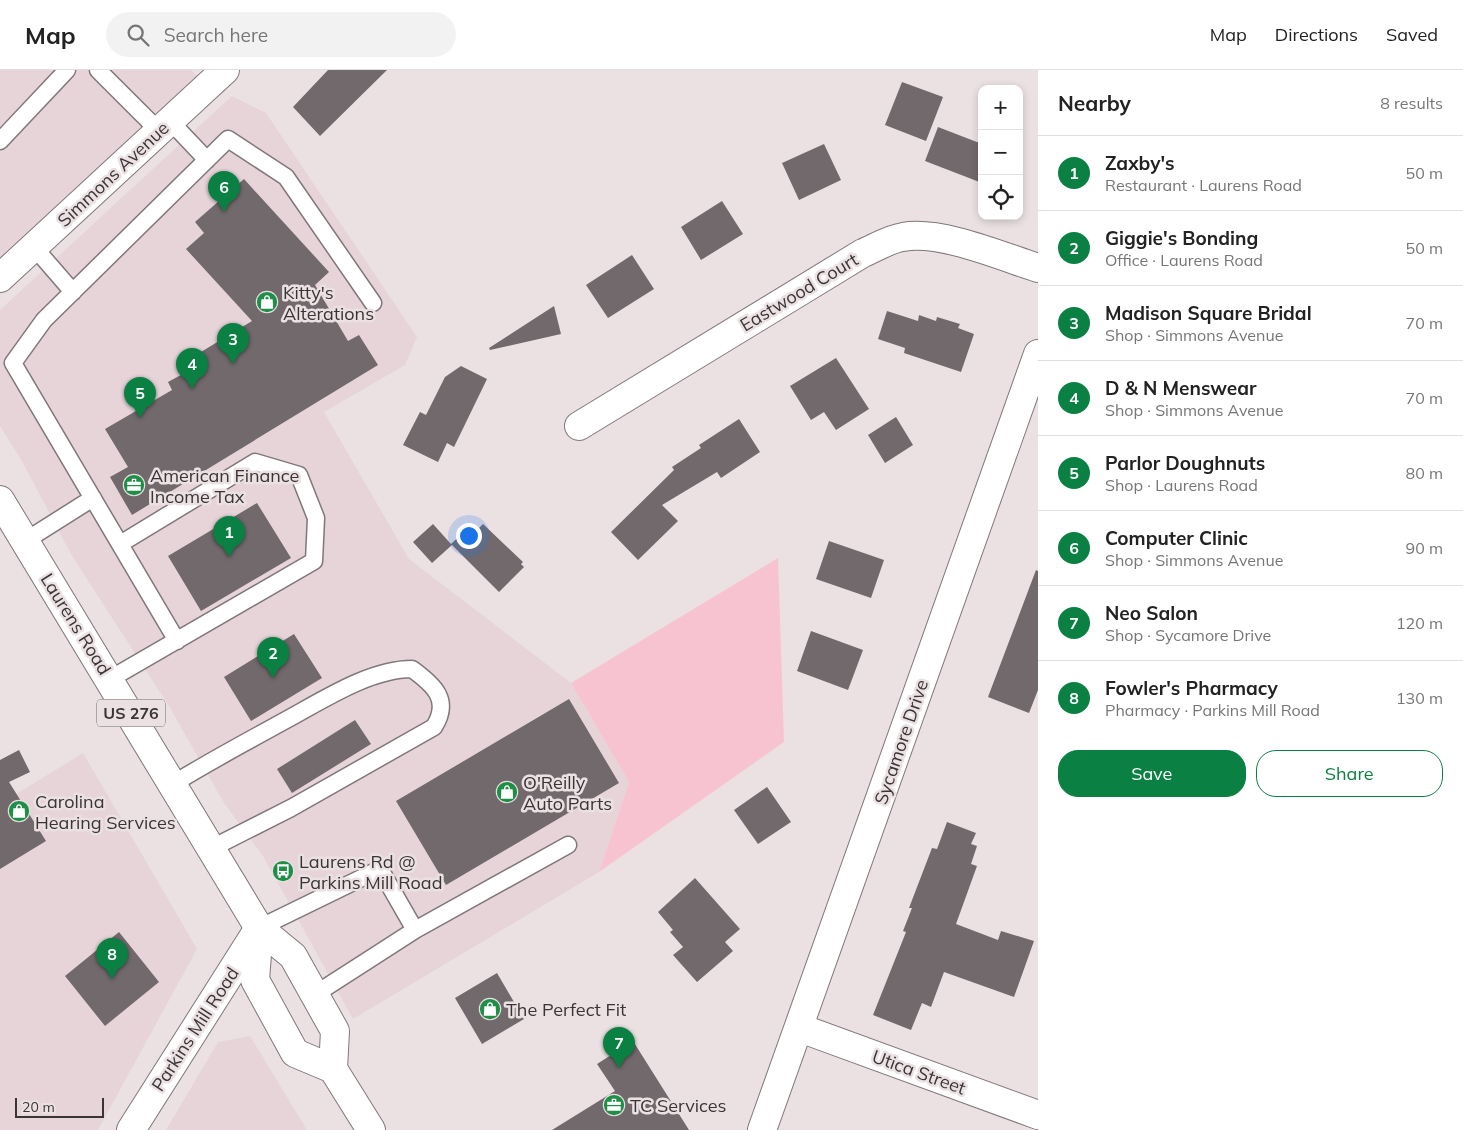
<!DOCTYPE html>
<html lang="en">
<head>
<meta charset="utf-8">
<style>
	body { margin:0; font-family:Mulish,sans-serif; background:#f2f2f2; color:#222 }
	.controls { position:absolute; right:15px; top:15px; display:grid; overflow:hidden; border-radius:10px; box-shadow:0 2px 8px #0003 }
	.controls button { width:45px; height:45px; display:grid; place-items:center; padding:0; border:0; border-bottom:1px solid #e0e0e0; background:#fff; color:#222; font:25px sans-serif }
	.scale { position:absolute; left:15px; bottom:12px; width:89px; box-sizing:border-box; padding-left:5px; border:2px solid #393536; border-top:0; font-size:14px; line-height:18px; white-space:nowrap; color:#393536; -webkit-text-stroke:4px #ebe1e3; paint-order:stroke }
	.you { position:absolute; left:468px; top:465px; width:18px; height:18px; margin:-12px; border:4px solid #fff; border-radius:50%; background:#1a73e8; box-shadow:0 0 0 8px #1a73e833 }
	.badge { display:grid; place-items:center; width:32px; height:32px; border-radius:50%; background:#0b8043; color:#fff; font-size:16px; font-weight:700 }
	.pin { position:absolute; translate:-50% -41px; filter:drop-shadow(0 1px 2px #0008) }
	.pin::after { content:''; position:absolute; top:26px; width:18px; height:15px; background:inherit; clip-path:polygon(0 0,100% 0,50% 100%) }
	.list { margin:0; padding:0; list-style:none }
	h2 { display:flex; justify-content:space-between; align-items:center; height:65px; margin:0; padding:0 20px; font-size:21px }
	h2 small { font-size:16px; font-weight:400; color:#767676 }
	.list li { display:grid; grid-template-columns:32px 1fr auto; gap:15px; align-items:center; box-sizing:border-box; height:75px; padding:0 20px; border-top:1px solid #e0e0e0 }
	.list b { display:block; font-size:19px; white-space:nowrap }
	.list p { margin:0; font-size:16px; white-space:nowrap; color:#767676 }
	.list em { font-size:16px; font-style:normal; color:#767676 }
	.actions { display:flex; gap:10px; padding:15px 20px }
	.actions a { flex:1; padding:11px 0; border:1px solid #0b8043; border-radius:20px; text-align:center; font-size:18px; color:#0b8043 }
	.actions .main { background:#0b8043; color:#fff }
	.icon { flex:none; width:28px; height:28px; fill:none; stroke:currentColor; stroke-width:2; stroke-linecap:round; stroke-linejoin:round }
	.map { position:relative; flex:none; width:1038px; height:1060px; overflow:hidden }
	header { display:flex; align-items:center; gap:30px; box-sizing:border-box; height:70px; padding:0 25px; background:#fff; border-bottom:1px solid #e0e0e0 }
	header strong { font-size:24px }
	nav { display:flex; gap:28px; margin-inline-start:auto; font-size:18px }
	.search { width:350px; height:45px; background:#f2f2f2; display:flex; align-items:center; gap:12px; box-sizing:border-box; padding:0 18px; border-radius:28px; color:#767676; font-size:19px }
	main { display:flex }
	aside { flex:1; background:#fff }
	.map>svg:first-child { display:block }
	.built { fill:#e6d4d9 }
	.green { fill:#f7c3d1 }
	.building { fill:#72696c }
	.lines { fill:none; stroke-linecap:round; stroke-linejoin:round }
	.service-casing { stroke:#80777a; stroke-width:19 }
	.minor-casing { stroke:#80777a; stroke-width:30 }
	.tertiary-casing { stroke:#80777a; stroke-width:30 }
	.primary-casing { stroke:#80777a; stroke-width:30 }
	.service { stroke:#fff; stroke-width:16 }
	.minor { stroke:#fff; stroke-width:28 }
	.tertiary { stroke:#fff; stroke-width:28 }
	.primary { stroke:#fff; stroke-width:28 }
	.labels { text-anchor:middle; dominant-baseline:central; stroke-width:5; stroke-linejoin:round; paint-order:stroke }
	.shield { fill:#ebe1e3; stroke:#6e696a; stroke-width:1 }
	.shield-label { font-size:16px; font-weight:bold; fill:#393536 }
	.street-label { font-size:18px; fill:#393536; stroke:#ebe1e3 }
	.poi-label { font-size:18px; fill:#393536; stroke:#ebe1e3; text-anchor:start }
</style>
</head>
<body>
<header>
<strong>Map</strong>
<div class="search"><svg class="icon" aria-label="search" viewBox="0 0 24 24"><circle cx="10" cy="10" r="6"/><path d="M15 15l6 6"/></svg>Search here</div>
<nav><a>Map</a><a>Directions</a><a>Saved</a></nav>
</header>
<main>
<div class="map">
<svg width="1038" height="1060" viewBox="0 0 1038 1060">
	<rect width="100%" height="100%" fill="#ebe1e3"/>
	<path class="built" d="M0,0H191L199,7L0,195Z
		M232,26L266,43L417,267L405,295L324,342L409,489L571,613L629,712L599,802L353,949L263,786L224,733L169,636L72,486L23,393L0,356V240Z
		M83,683L197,879L98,1060H0V734Z
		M250,966L307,1060H166L218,972Z"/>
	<path class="green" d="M778,488L784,672L599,802L629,712L571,613Z"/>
	<path class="building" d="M328,0H387L320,66L293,37Z
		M902,12L943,27L926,71L885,55Z
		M938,57L982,74V113L925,91Z
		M824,74L841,110L799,130L782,93Z
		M244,109L329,202L315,215L348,271L359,265L378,295L132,445L110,407L128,397L105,359L172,320L168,312L201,294L196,285L252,251L186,179L204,163L195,152Z
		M722,131L743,164L701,190L681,157Z
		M632,185L654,219L608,248L586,215Z
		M554,236L561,264L490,280L489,278Z
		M887,241L918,251L919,245L936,251L937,247L960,254L958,258L974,264L961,302L904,283L905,278L878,269Z
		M836,288L869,339L836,360L824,342L811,350L790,316Z
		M461,296L487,309L454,377L447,373L438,392L403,375L420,342L426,345L445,307Z
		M896,347L913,375L885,393L868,365Z
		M739,349L760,382L721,408L717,402L662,435L678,451L638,490L611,462L674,400L672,397L701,378L699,375Z
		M257,433L291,488L201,541L168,486Z
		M433,454L451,474L470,456L475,462L483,454L523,492L521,494L524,497L499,522L452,475L432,493L413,472Z
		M829,471L884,490L871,528L816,509Z
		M1036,500L1038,501V620L1029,643L988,627Z
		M811,561L863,580L848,620L797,601Z
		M294,564L322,608L251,651L224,607Z
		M569,629L619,713L446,815L396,731Z
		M355,650L371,674L292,723L277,699Z
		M19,680L30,702L9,712L46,771L0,799V690Z
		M767,717L791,752L758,774L734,740Z
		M947,752L976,763L971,774L977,776L971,794L977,796L956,854L998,870L1001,861L1034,871L1014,927L944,902L931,937L922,933L911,960L873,945L906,862L903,861L912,838H909L932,778L937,779Z
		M695,808L740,859L725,872L733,881L697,912L673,885L683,877L670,862L673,860L658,842Z
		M119,862L159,912L105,956L65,906Z
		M497,903L524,949L482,974L455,928Z
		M633,971L689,1060H552L615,1021L597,994Z"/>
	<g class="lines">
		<g class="service-casing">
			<path id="service" d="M98,0L159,61
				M170,51L207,90
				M0,71L67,0
				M34,177L73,222
				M25,471L93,428
				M177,571L13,293L44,250L228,69L286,107L373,233
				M110,609L314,491L316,448L299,405L255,392L120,474
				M173,714C210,691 248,671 286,650C323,630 370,599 412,599C434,615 451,630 434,657L291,738L212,778
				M259,858L380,799L415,860
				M314,925L415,860L568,775"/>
		</g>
		<g class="minor-casing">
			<path id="minor" d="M0,208L225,0
				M579,356L863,183C875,178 889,169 903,167C940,160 1001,186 1038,198
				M800,958L1038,1045
				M762,1060L1038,284"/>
		</g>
		<g class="tertiary-casing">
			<path id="tertiary" d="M131,1060L259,858"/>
		</g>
		<g class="primary-casing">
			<path id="primary" d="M0,430L259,858L293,886L335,961L333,999L371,1060
				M259,858L255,910L295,983L333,999"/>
		</g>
		<use href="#service" class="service"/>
		<use href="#minor" class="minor"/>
		<use href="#tertiary" class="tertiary"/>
		<use href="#primary" class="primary"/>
	</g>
	<defs>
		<g id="shop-disc" transform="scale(1.125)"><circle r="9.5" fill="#1f8e47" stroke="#ebe1e3"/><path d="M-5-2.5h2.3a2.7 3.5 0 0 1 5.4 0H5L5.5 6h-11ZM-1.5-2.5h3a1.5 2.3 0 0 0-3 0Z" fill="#fff"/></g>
		<g id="office-disc" transform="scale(1.125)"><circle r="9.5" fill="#1f8e47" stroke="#ebe1e3"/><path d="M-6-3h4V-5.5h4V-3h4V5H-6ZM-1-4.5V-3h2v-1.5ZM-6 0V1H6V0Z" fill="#fff"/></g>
		<g id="bus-disc" transform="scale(1.125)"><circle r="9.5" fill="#1f8e47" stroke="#ebe1e3"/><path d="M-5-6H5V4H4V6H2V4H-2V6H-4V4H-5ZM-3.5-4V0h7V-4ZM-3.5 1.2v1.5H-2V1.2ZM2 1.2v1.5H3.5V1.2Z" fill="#fff"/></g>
	</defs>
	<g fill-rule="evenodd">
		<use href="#shop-disc" x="267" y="232"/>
		<use href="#office-disc" x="134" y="415"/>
		<use href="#shop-disc" x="507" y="722"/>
		<use href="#shop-disc" x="19" y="741"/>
		<use href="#bus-disc" x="283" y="801"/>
		<use href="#shop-disc" x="490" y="939"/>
		<use href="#office-disc" x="614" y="1035"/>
	</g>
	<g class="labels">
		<rect class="shield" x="97" y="629.5" width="68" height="27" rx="4"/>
		<g class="shield-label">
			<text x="131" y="643">US 276</text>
		</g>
		<g class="street-label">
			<text transform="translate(113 104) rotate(-43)">Simmons Avenue</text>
			<text transform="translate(799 222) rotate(-31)">Eastwood Court</text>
			<text transform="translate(76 554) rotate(58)">Laurens Road</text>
			<text transform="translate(901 672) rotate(-71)">Sycamore Drive</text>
			<text transform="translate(195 959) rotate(-57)">Parkins Mill Road</text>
			<text transform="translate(919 1002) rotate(20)">Utica Street</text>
		</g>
		<g class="poi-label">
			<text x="283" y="222">Kitty's<tspan x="283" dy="21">Alterations</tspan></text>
			<text x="150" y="405">American Finance<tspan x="150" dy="21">Income Tax</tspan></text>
			<text x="523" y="712">O'Reilly<tspan x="523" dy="21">Auto Parts</tspan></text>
			<text x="35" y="731">Carolina<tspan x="35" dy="21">Hearing Services</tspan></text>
			<text x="299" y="791">Laurens Rd @<tspan x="299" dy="21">Parkins Mill Road</tspan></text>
			<text x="506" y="939">The Perfect Fit</text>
			<text x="630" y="1035">TC Services</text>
		</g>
	</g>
</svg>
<div class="controls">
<button>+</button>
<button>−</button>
<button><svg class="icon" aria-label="locate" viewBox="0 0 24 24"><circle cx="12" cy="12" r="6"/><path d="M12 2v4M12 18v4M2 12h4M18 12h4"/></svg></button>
</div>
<div class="scale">20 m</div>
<div class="you"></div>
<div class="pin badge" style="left:229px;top:487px">1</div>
<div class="pin badge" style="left:273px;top:608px">2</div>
<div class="pin badge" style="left:233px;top:294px">3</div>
<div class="pin badge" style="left:192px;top:319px">4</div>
<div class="pin badge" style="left:140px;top:348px">5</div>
<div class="pin badge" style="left:224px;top:142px">6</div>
<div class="pin badge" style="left:619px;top:998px">7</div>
<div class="pin badge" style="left:112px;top:909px">8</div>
</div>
<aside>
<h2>Nearby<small>8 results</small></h2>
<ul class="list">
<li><span class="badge">1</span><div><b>Zaxby's</b><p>Restaurant · Laurens Road</p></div><em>50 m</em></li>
<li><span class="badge">2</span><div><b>Giggie's Bonding</b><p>Office · Laurens Road</p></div><em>50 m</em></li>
<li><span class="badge">3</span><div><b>Madison Square Bridal</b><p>Shop · Simmons Avenue</p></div><em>70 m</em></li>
<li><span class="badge">4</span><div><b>D &amp; N Menswear</b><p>Shop · Simmons Avenue</p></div><em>70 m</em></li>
<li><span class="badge">5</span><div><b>Parlor Doughnuts</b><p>Shop · Laurens Road</p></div><em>80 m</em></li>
<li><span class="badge">6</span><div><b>Computer Clinic</b><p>Shop · Simmons Avenue</p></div><em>90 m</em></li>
<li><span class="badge">7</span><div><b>Neo Salon</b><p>Shop · Sycamore Drive</p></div><em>120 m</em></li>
<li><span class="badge">8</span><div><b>Fowler's Pharmacy</b><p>Pharmacy · Parkins Mill Road</p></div><em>130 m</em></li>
</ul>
<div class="actions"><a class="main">Save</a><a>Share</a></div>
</aside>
</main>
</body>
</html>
